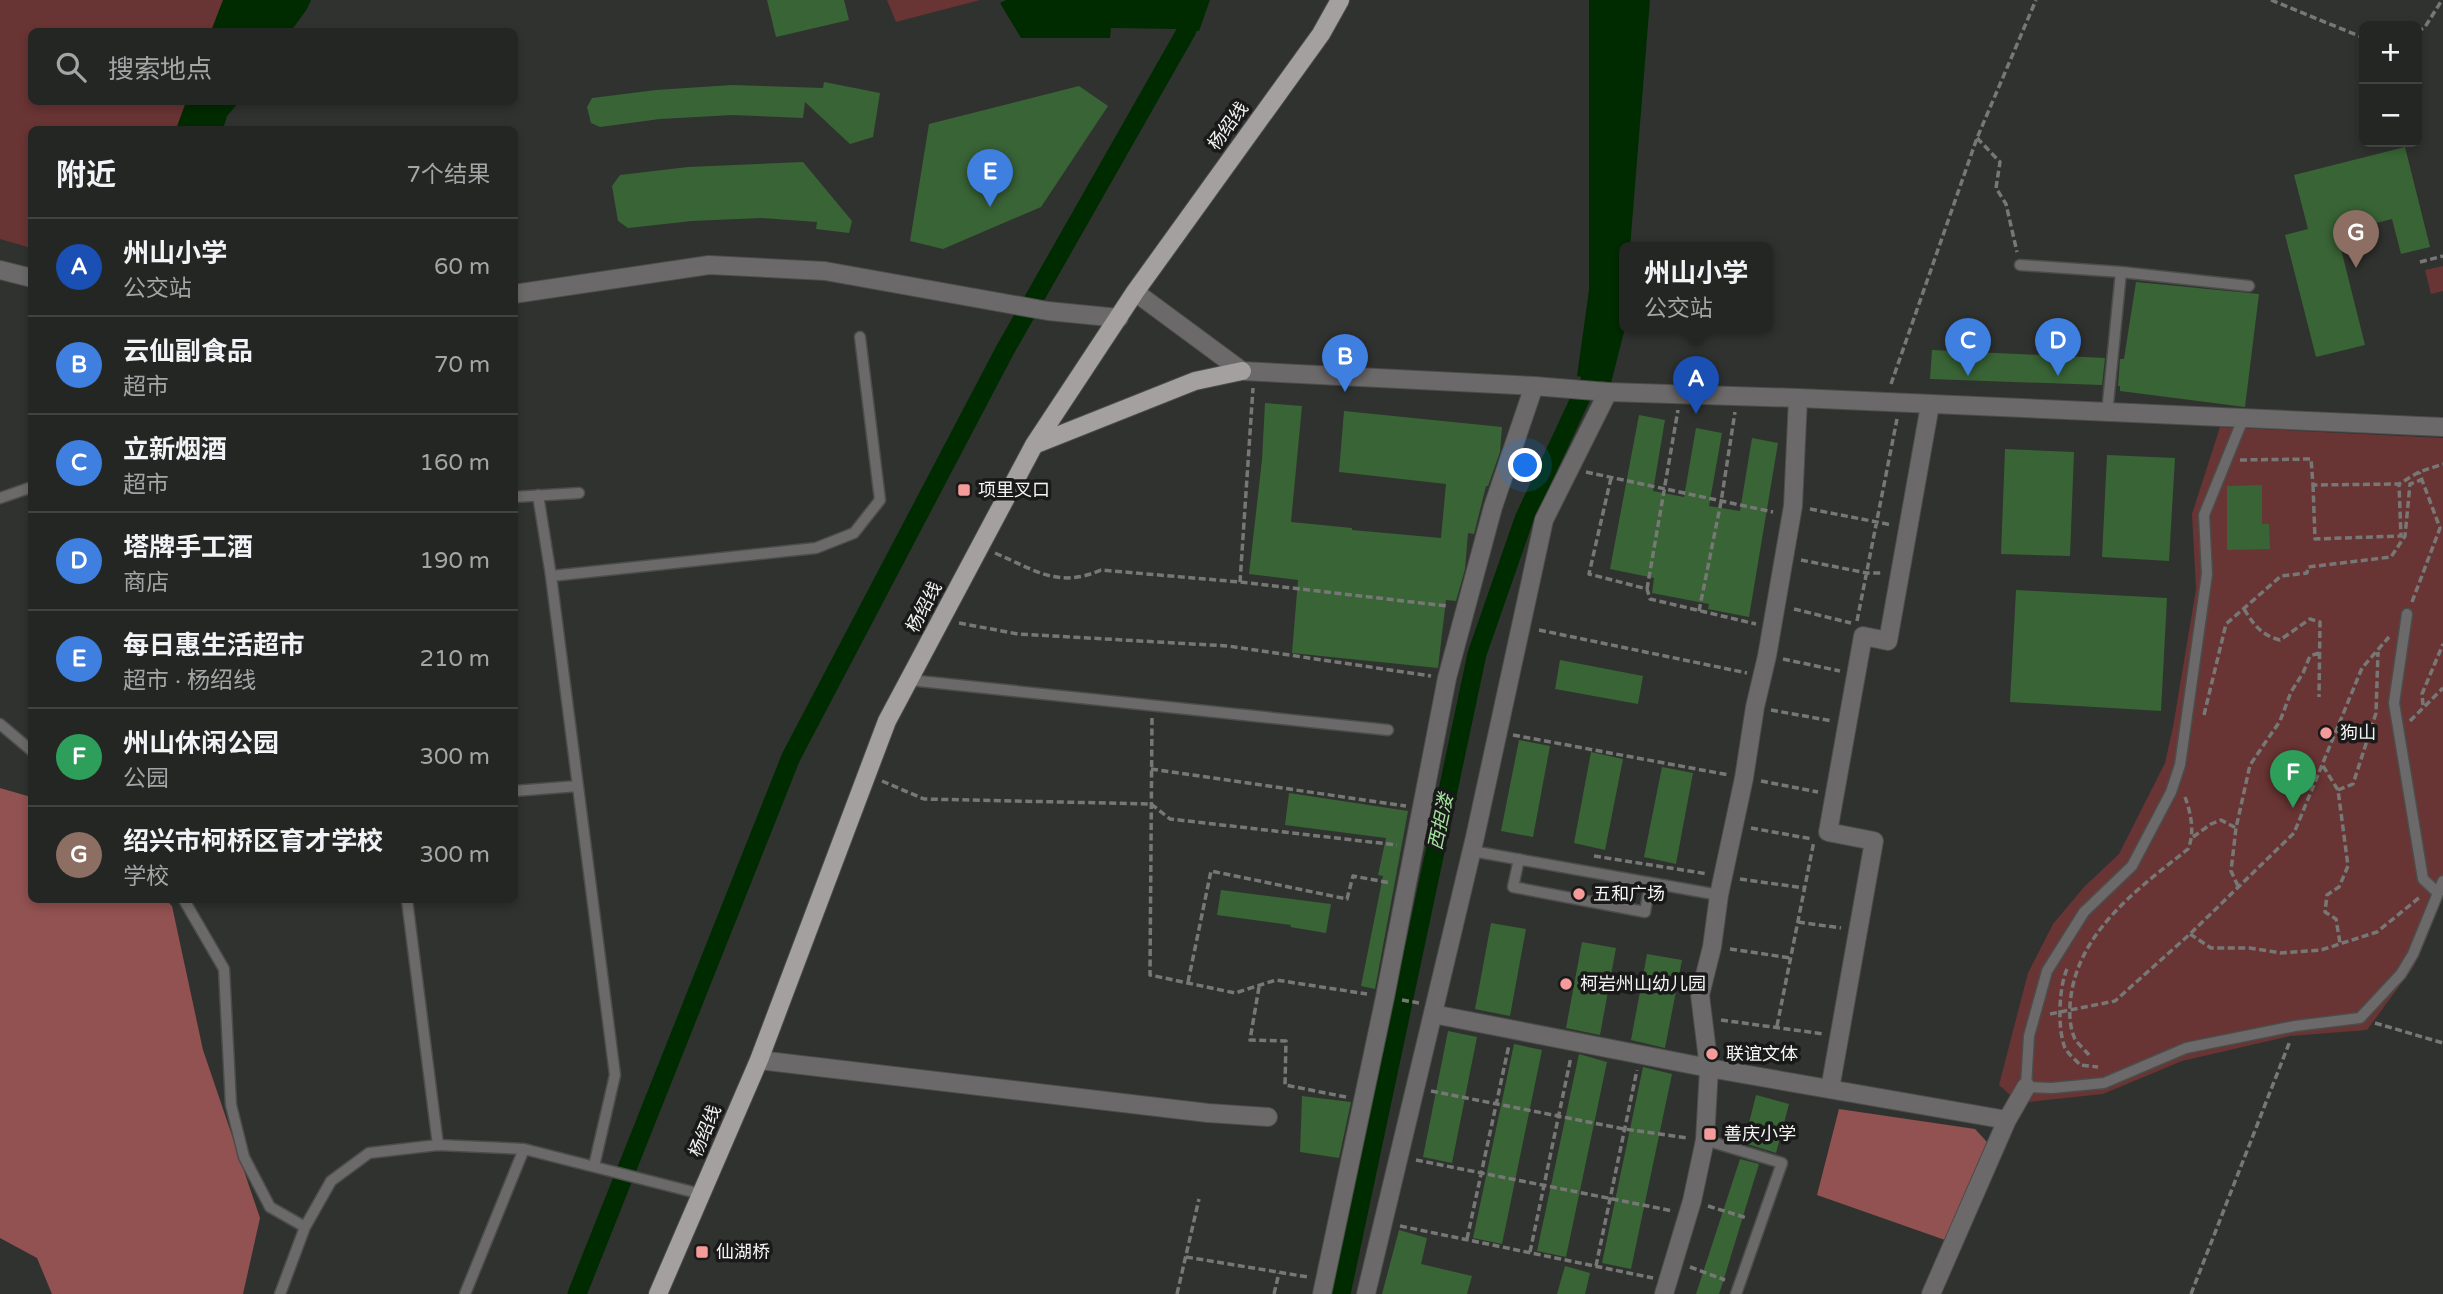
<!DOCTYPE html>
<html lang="zh">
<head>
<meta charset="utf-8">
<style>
	body { margin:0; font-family:"Varela Round","Noto Sans SC",sans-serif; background:#2c2e2b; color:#f1f3f6 }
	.controls { position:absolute; right:21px; top:21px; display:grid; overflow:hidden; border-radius:10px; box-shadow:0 4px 10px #0003 }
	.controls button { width:63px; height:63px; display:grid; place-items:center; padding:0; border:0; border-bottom:2px solid #414341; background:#242623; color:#f1f3f6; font:35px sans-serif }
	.you { position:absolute; left:1526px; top:466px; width:24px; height:24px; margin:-18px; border:5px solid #fff; border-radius:50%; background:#1a73e8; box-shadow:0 0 0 10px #1a73e833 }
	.badge { display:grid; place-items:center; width:46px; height:46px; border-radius:50%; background:#bca0f2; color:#fff; font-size:23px; font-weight:700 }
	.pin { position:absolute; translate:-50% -58px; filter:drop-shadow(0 2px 4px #0008) }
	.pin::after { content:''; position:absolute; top:37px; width:24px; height:21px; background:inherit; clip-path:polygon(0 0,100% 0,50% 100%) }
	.popup { position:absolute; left:1619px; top:242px; width:154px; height:91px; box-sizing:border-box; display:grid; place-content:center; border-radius:10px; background:#242623; filter:drop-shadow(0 2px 5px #0005); font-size:23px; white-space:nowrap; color:#a3a5a6 }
	.popup b { font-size:26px; color:#f1f3f6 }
	.popup::after { content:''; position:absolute; left:50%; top:100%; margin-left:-14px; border:14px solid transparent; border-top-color:#242623 }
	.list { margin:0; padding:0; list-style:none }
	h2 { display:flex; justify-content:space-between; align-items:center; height:91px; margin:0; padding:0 28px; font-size:30px }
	h2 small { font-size:23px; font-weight:400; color:#a3a5a6 }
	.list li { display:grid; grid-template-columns:46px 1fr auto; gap:21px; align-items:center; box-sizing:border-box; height:98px; padding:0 28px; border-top:2px solid #414341 }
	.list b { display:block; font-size:26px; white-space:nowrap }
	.list p { margin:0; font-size:23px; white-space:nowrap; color:#a3a5a6 }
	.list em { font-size:23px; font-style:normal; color:#a3a5a6 }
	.icon { flex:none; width:38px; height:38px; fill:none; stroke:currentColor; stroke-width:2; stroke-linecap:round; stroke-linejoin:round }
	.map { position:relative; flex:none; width:2443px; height:1294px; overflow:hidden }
	.search { position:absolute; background:#242623; box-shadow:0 4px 10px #0003; left:28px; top:28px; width:490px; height:77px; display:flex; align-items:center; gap:18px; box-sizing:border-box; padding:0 24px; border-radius:10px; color:#a3a5a6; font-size:26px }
	.panel { position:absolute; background:#242623; box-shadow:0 4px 10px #0003; left:28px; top:126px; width:490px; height:777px; border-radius:10px }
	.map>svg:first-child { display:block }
	.green { fill:#693434 }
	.forest { fill:#925251 }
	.water { fill:#002b00 }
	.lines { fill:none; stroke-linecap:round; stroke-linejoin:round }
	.canal { stroke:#002b00; stroke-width:19 }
	.building { fill:#396436 }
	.service-casing { stroke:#4b4d4b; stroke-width:13 }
	.minor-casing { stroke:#4b4d4b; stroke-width:20 }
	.tertiary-casing { stroke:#4b4d4b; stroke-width:20 }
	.primary-casing { stroke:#4b4d4b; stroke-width:20 }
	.path { stroke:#777876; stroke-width:3.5; stroke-dasharray:7 3.5; stroke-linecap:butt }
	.service { stroke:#6b6969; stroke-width:10 }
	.minor { stroke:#6b6969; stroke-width:18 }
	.tertiary { stroke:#6b6969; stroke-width:18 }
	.primary { stroke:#a4a0a0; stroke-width:18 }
	.poi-dot { fill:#f59b99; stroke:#181918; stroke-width:2.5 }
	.labels { text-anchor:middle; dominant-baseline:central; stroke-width:7; stroke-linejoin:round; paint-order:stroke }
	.street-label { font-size:18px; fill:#f4f5f4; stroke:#181918 }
	.poi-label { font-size:18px; fill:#f4f5f4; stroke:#181918; text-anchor:start }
	.water-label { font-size:19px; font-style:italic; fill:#a4e49e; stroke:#181918 }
</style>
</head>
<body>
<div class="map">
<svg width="2443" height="1294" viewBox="0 0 2443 1294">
	<rect width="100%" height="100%" fill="#30322f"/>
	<path class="green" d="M0,0H296L277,31L32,32V102H217L202,129L32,130L31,248L0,239Z
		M887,0H980L896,22Z
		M2443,266V291L2431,294L2425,270Z
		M2220,427L2443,438V892L2414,966L2367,1030L2290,1036L2182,1061L2103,1094L2019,1103L1999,1085L2028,973L2053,924L2084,887L2119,854L2165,763L2173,727L2196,589L2192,514Z"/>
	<path class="forest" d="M0,788L31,797L32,900H166L172,906L203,1050L260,1218L243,1294H52L37,1258L0,1238Z
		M1839,1109L1975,1129L1987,1142L1945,1240L1817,1195Z"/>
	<path class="water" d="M223,0H311L307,9L291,31H211Z
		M1006,0H1210L1199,31L1176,29L1111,28L1110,38H1021L1000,3Z
		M1589,0H1650L1630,248H1624V332L1611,383L1577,376L1589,290Z
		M186,102H239L227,116L223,129H176Z"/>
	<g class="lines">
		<path class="canal" d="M577,1294L791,757L1005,350L1187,30
			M1341,1294L1477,654L1524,519L1581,397L1597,369L1600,354"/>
	</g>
	<path class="building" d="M767,0H844L849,20L776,37Z
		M824,82L880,93L873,137L850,144L805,102L803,118L732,115L660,119L600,127L591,123L587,107L592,98L656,90L732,85L823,88Z
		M1079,86L1108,106L1041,207L943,249L910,241L929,124Z
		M2405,147L2430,247L2401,254L2392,219L2337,233L2365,345L2316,357L2285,235L2308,229L2294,175Z
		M803,162L852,221L849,233L816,229L817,222L761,218L692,221L628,228L618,221L612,186L620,175L688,167Z
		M2136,282L2259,294L2245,407L2120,391V386H2118L2120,359H2124Z
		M1932,350L2105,358L2102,385L1930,379Z
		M1265,403L1302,406L1291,522L1352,528V530L1441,538L1446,484L1339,472L1344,411L1502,427L1500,452L1488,486H1486L1474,534L1468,533L1465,569L1456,601L1446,600L1438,668L1292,653L1298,580L1249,574L1262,460Z
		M1639,415L1665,420L1653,491L1684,497L1696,428L1722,433L1709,506L1740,511L1752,438L1778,443L1749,617L1708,609L1709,604L1652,593L1654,578L1610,569Z
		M2005,449L2074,452L2070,556L2001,554Z
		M2107,455L2175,458L2169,561L2102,557Z
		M2262,485V524H2269L2270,549L2227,550V486Z
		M2016,590L2167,598L2161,711L2010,702Z
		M1560,660L1643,676L1638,704L1555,689Z
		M1519,740L1550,746L1533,837L1501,831Z
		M1591,752L1623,759L1605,850L1574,843Z
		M1662,767L1693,773L1676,864L1644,857Z
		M1289,793L1408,811L1375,989L1361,986L1383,876L1378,875L1386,838L1285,825Z
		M1221,890L1331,904L1326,933L1290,927L1291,925L1217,915Z
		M1491,923L1526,929L1510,1016L1475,1009Z
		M1582,942L1616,948L1600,1035L1566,1028Z
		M1647,954L1682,960L1665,1048L1631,1040Z
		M1448,1031L1477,1037L1452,1163L1423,1157Z
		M1514,1044L1542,1050L1502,1244L1473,1238Z
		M1579,1054L1607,1062L1566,1257L1537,1251Z
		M1643,1067L1672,1074L1631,1269L1602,1263Z
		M1756,1095L1789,1104L1776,1153L1744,1143Z
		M1302,1096L1351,1102L1339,1158L1300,1152Z
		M1740,1159L1759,1164L1723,1282L1719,1294H1696Z
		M1399,1230L1427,1238L1421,1264L1472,1276L1467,1294H1382Z
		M1565,1266L1590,1273L1585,1294H1557Z"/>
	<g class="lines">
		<g class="service-casing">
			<path id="service" d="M2020,265L2121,272L2249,286
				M2107,413L2121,272
				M2243,419L2204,515L2207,574L2180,765L2171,792L2132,866L2084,912L2047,971L2029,1036L2026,1087L2052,1088L2104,1083L2186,1048L2295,1026L2360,1018L2401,974L2413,954L2443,881
				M538,495L551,576L615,1075L594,1166
				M514,497L579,493
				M0,498L32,487
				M551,576L816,548L854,533L880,500L860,337
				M2407,614L2394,703L2423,879L2438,893
				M909,680L1388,730
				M0,724L32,751
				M514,791L578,786
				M1472,851L1719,895
				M1519,859L1513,887L1645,912L1650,883
				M184,900L224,969L231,1105L244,1157L270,1207L305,1227
				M407,900L438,1145
				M1705,1140L1782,1163L1736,1294
				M280,1294L305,1227L331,1181L369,1153L438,1145L524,1149L701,1194
				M465,1294L524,1149"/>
		</g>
		<g class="minor-casing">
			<path id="minor" d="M0,270L32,278
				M514,294L709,265L825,271L1048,311L1119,318
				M1433,1014L1709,1068L2007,1120
				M759,1060L1208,1113L1268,1117
				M1830,1089L1874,841L1828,832L1863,636L1888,641L1930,405
				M1322,1294L1385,997L1447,678L1493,507L1534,386
				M1366,1294L1475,837L1544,520L1608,392
				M1664,1294L1692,1201L1705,1140L1709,1068L1700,995L1712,947L1719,895L1744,778L1755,707L1767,656L1793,506L1798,398
				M1931,1294L2007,1120L2026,1087"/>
		</g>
		<g class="tertiary-casing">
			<path id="tertiary" d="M1135,292L1242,371L1534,386L1608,392L1798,398L2443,427"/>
		</g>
		<g class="primary-casing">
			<path id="primary" d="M1034,445L1195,381L1242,371
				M658,1294L759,1060L887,721L1034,445L1135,292L1321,34L1340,0"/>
		</g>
		<path class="path" d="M2271,0L2364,38
			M2417,32L2425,27L2442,0
			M1977,138L2000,162L1996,188L2006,204L2017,252
			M2420,262L2443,256
			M1891,384L1977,138L2036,0
			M2240,460L2311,459L2313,485L2399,484L2419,472L2443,464
			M1586,472L1773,512
			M1611,478L1589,574L1647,589L1650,599L1756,624
			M2313,485L2315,539L2401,536L2399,484
			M1810,509L1892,525
			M995,553C1035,570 1058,589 1101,570L1240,582L1447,606
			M1801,560L1867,573H1883
			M1240,582L1253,388
			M1647,589L1678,410
			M2412,602L2440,528L2419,472
			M1794,609L1851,623
			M2244,609C2254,625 2261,635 2280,640L2310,619L2320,622L2319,697
			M1699,611L1721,502L1735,412
			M1857,621L1897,419
			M959,623L1018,634L1228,646L1431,676
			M1539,630L1747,673
			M1783,659L1840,671
			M2423,705L2422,694L2443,644
			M1771,710L1832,721
			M2204,715L2226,624L2281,576L2307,573L2308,567L2391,557L2405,536L2410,484L2421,480
			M1152,718L1150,975L1235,993L1276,980L1367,994
			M2410,721L2443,688
			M1513,735L1729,775
			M2323,766L2338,790L2348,866L2339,887L2327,895L2325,912L2336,919L2340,943
			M1151,769L1406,806
			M882,781L924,799L1151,804L1170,819L1397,845
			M1761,781L1818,792
			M2338,790L2353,784L2376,713L2378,652
			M1751,828L1812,839
			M2193,837L2211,824L2221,820L2236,828
			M1594,856L1708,874
			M1740,879L1804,888
			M2238,886L2231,871L2236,828L2250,765L2280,721L2291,692L2303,673L2310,656L2319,653
			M1798,922L1841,928
			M2190,934L2211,948H2250L2281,953L2321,950L2377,932L2420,897
			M1730,949L1791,958
			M2067,969C2059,987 2057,1028 2065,1048C2068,1054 2076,1060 2080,1065L2098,1067
			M1188,982L1211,871L1347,899L1353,876L1391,883
			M1259,987L1250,1040L1286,1041L1285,1085L1346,1097
			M1402,1000L1419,1003
			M2050,1014L2115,1001L2190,934L2294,833L2362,668L2389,637
			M1721,1020L1824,1034
			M2375,1023L2443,1043
			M1777,1026L1814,841
			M2089,1055C2085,1050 2078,1044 2075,1039C2069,1027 2069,1009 2071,996C2080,930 2139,888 2188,849C2195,833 2191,813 2185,797
			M1431,1091L1624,1129L1688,1138
			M1416,1160L1673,1211
			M1708,1206L1747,1218
			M1400,1226L1653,1278
			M1467,1239L1509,1045
			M1530,1252L1571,1057
			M1186,1257L1308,1277
			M1596,1266L1637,1070
			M1690,1267L1725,1280
			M1177,1294L1199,1199
			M1274,1294L1279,1273
			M2191,1294L2290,1041"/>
		<use href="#service" class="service"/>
		<use href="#minor" class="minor"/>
		<use href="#tertiary" class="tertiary"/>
		<use href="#primary" class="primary"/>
	</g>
	<g class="poi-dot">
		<rect x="957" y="483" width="14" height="14" rx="3.5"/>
		<circle cx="2326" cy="733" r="7"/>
		<circle cx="1579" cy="894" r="7"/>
		<circle cx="1566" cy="984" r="7"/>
		<circle cx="1712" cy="1054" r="7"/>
		<rect x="1703" y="1127" width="14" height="14" rx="3.5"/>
		<rect x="695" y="1245" width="14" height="14" rx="3.5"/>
	</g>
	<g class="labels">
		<g class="street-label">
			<text transform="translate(1228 126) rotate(-54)">杨绍线</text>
			<text transform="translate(924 607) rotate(-62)">杨绍线</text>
			<text transform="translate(705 1131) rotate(-67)">杨绍线</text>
		</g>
		<g class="poi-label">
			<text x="978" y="490">项里叉口</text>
			<text x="2340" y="733">狗山</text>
			<text x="1593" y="894">五和广场</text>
			<text x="1580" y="984">柯岩州山幼儿园</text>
			<text x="1726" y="1054">联谊文体</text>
			<text x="1724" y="1134">善庆小学</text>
			<text x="716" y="1252">仙湖桥</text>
		</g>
		<g class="water-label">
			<text transform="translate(1441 822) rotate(-78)">西担溇</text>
		</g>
	</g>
</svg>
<div class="controls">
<button>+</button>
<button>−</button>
</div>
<div class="you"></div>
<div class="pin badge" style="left:1696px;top:414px;background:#1a4fb4">A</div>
<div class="popup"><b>州山小学</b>公交站</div>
<div class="pin badge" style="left:1345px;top:392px;background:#3f7fe0">B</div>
<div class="pin badge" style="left:1968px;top:376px;background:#3f7fe0">C</div>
<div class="pin badge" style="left:2058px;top:376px;background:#3f7fe0">D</div>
<div class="pin badge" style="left:990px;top:207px;background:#3f7fe0">E</div>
<div class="pin badge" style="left:2293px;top:808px;background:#2e9e5b">F</div>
<div class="pin badge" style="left:2356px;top:268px;background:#8d6e63">G</div>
<div class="search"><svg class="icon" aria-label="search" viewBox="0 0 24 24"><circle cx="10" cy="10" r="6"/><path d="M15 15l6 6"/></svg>搜索地点</div>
<section class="panel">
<h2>附近<small>7个结果</small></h2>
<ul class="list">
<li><span class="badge" style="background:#1a4fb4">A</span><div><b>州山小学</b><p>公交站</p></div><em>60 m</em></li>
<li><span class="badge" style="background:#3f7fe0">B</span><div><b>云仙副食品</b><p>超市</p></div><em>70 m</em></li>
<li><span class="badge" style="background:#3f7fe0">C</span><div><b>立新烟酒</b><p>超市</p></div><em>160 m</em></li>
<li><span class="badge" style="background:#3f7fe0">D</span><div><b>塔牌手工酒</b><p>商店</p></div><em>190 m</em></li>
<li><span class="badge" style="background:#3f7fe0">E</span><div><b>每日惠生活超市</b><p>超市 · 杨绍线</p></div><em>210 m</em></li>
<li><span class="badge" style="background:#2e9e5b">F</span><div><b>州山休闲公园</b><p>公园</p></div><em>300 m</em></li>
<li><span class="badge" style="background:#8d6e63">G</span><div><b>绍兴市柯桥区育才学校</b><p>学校</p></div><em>300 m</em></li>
</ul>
</section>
</div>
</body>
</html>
